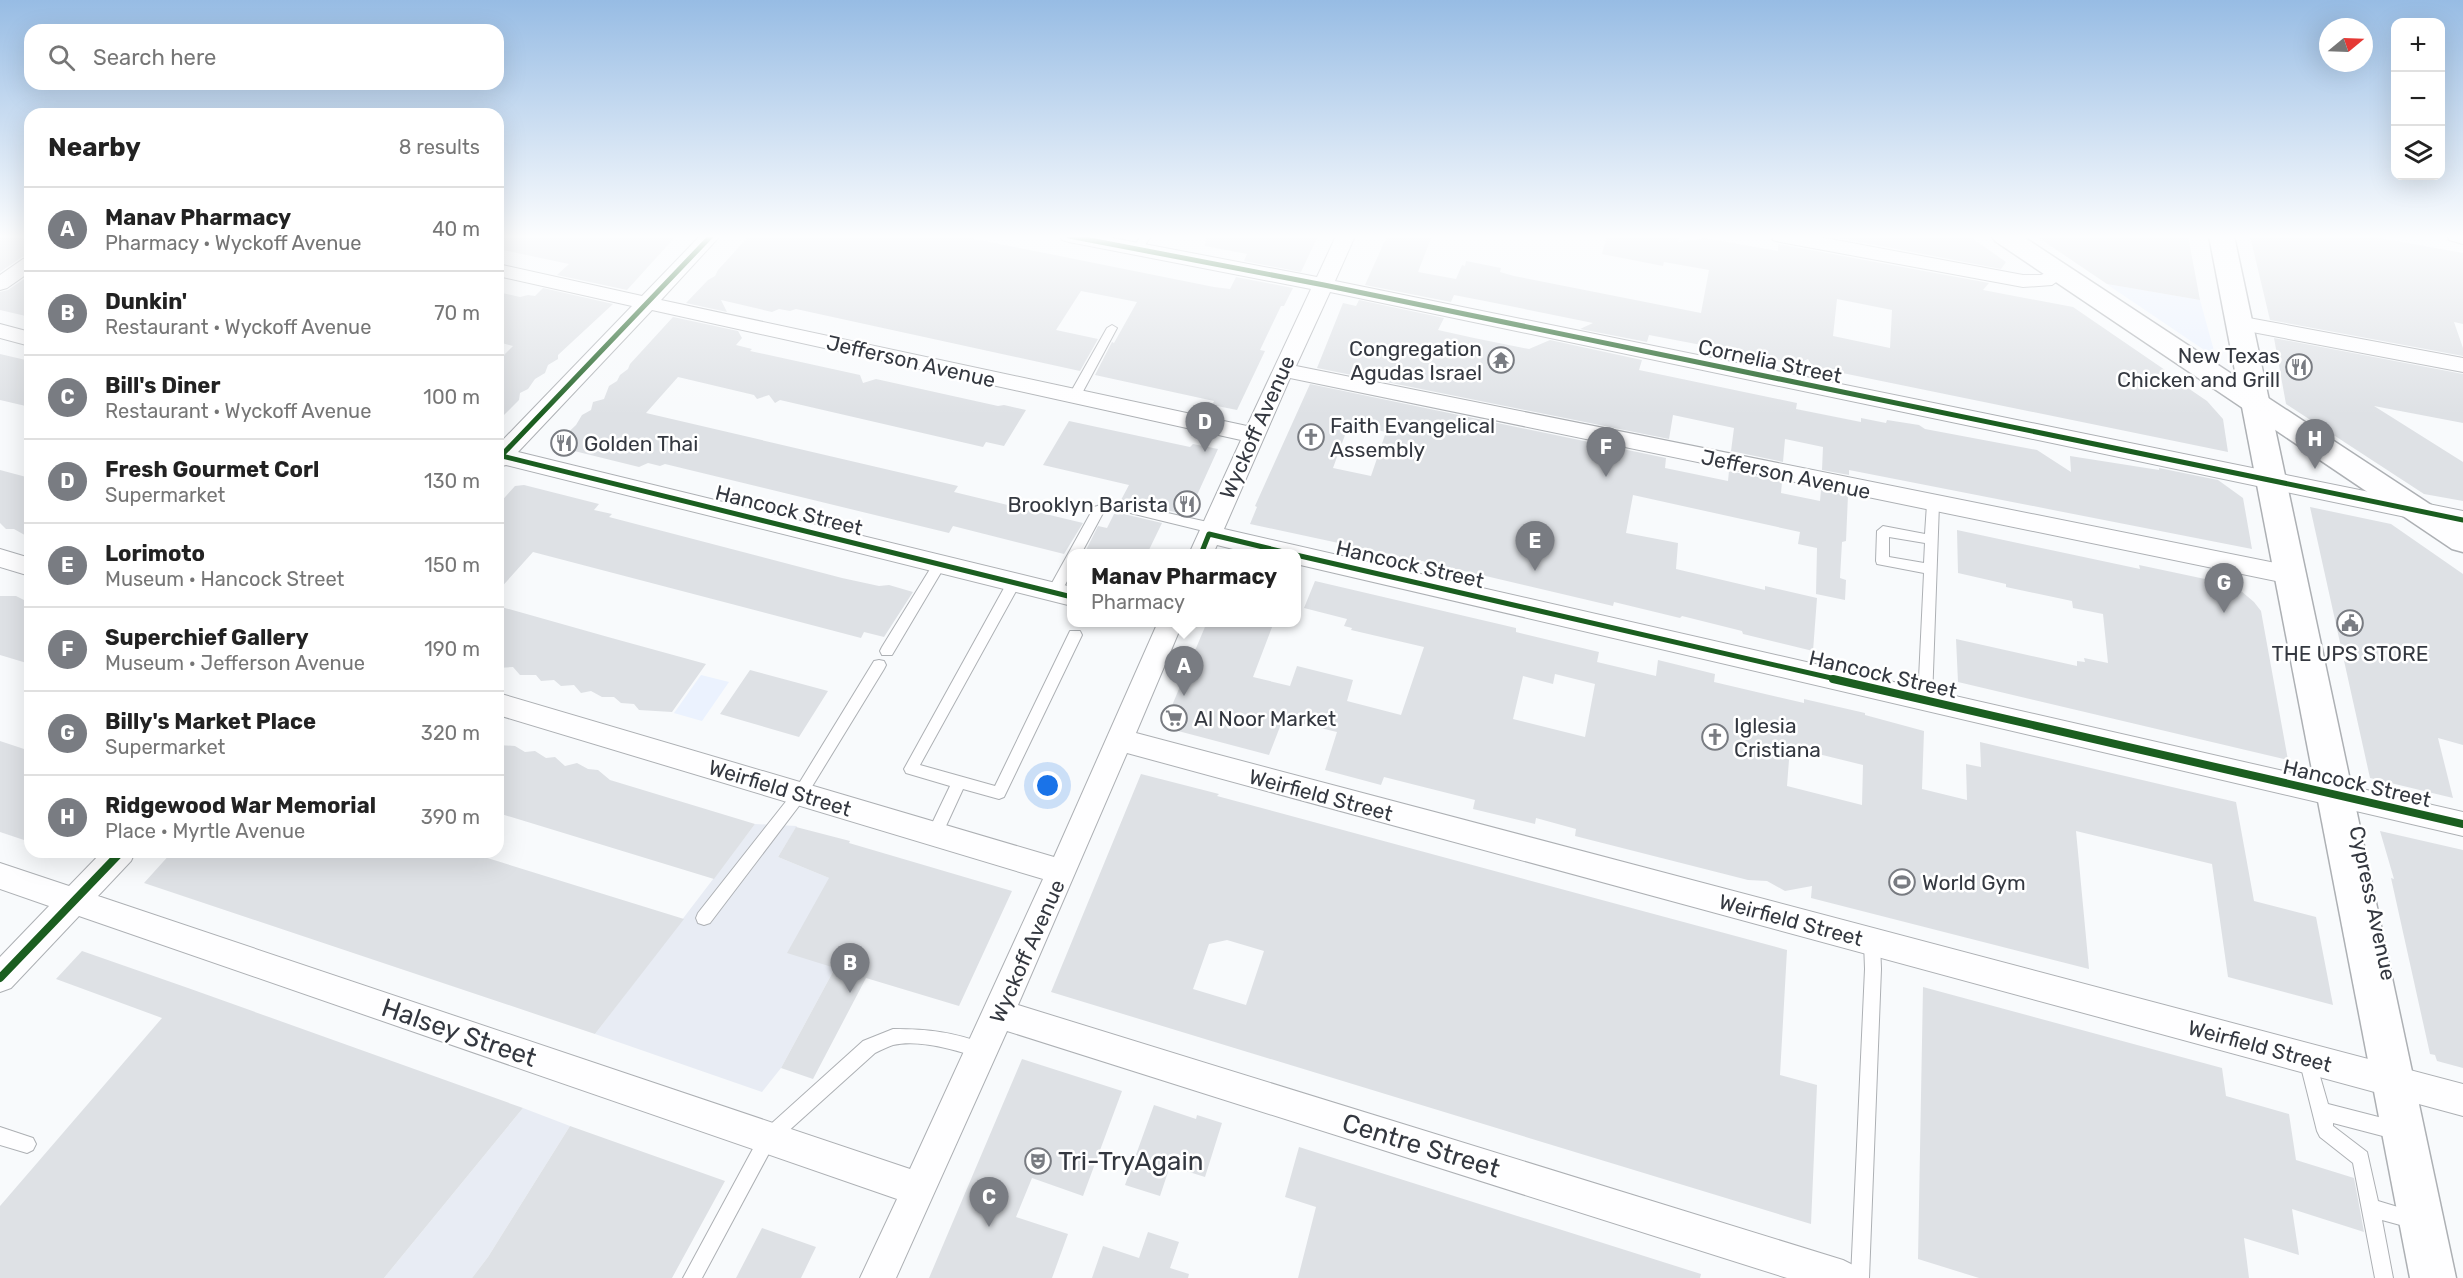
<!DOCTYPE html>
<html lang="en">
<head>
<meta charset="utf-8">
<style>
	body { margin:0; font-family:Rubik,sans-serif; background:#f6f6f6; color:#222 }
	.controls { position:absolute; right:18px; top:18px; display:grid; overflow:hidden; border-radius:12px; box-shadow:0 6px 24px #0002 }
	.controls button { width:54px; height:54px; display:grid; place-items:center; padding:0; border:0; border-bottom:2px solid #e0e0e0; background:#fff; color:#222; font:30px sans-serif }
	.compass { position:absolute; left:2319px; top:18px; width:54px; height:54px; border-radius:50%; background:#fff; box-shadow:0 6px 24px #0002; rotate:71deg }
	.you { position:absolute; left:1048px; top:786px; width:21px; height:21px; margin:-15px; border:4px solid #fff; border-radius:50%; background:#1a73e8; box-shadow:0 0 0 9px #1a73e833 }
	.badge { display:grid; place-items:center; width:39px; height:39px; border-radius:50%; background:#797c82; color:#fff; font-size:20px; font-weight:700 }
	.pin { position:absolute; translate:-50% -50px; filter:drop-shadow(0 2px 3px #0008) }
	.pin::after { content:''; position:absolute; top:32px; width:21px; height:18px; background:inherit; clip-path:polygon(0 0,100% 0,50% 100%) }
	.popup { position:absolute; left:1067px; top:549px; width:234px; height:78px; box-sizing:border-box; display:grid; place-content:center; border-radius:12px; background:#fff; filter:drop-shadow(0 2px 4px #0005); font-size:20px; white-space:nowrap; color:#767676 }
	.popup b { font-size:22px; color:#222 }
	.popup::after { content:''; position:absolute; left:50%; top:100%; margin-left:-12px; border:12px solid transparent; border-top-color:#fff }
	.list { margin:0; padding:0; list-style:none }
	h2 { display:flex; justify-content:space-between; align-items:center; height:78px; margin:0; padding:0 24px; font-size:26px }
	h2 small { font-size:20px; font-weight:400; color:#767676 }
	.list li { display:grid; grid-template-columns:39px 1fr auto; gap:18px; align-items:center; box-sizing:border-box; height:84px; padding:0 24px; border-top:2px solid #e0e0e0 }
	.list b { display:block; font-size:22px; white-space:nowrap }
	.list p { margin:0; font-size:20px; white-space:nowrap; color:#767676 }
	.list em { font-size:20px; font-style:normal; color:#767676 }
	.icon { flex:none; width:33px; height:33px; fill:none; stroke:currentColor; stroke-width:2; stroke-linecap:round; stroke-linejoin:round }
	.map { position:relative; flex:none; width:2463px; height:1278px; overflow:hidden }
	.search { position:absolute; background:#fff; box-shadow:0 6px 24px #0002; left:24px; top:24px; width:480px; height:66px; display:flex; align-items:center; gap:15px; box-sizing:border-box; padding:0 21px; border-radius:18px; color:#767676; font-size:22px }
	.panel { position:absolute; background:#fff; box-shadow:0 6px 24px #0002; left:24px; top:108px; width:480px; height:750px; border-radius:18px }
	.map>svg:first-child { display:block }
	.built { fill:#e8ecf4 }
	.green { fill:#ebf2fe }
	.building { fill:#dee1e5; fill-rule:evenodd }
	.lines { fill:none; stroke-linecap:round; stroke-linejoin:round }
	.lane-casing { stroke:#adb0b4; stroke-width:2 }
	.street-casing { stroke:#adb0b4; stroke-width:2 }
	.secondary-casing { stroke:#adb0b4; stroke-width:3 }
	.primary-casing { stroke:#adb0b4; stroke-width:3 }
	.lane { fill:#fefeff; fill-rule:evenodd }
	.street { fill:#fefeff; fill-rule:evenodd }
	.secondary { fill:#fefeff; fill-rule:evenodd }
	.primary { fill:#fefeff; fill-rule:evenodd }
	.cycleway-far1-casing { stroke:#fff; stroke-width:8 }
	.cycleway-casing { stroke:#fff; stroke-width:11 }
	.cycleway-far1 { stroke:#1b5e20; stroke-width:5 }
	.cycleway { stroke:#1b5e20; stroke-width:8 }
	.labels { text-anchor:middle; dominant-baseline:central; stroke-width:5; stroke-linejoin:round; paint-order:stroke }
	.poi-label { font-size:21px; fill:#343840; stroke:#fff; text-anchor:start }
	.street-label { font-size:21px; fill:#343840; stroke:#fff }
	.near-street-label { font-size:26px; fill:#343840; stroke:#fff }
	.near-poi-label { font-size:26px; fill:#343840; stroke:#fff; text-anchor:start }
</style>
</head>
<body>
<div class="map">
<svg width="2463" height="1278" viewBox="0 0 2463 1278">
	<rect width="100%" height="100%" fill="#f8fafc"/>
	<path class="built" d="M755,824L797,826L778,857L829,878L835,968L781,1068L762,1092L595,1034Z
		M523,1108L570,1126L488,1257L472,1278H384Z"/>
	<path class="green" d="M2107,284L2200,300L2216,358L2111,287Z
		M701,675L729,682L702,721L674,713Z"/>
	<path class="building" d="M0,236H30V255L22,257L0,272Z
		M498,236H676L627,290L557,275L569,264L498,249Z
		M749,236H960L1214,287L1230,289L1236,277L1293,288L1284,306H1281L1260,350L1265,351L1237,410L1212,405L1214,401L1095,375L1112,342L1114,343L1137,302L1081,291L1056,330L1098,339L1080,371L796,309L790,311L779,309L772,312L721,300L727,312L686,303L708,280L715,276L718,270Z
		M1206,236H1318L1301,272L1244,261L1247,254L1205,246Z
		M1387,236H1432L1418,272L1456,279L1462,265L1465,266L1466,261L1501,268L1500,272L1514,276L1701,313L1709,270L1664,262L1663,266L1602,254L1607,236H1679L1678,242L1705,238L1778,251V244L1989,283L1983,290L2073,307L2165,370L2163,371L2207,401L2223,419L2228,452L1813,367L1808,359L1801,362V364L1649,335L1647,342L1580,329L1593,323L1485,301L1454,295L1451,302L1365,285ZM1837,299L1892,310L1890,348L1833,336Z
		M1829,236H1969L2006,262L2001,269Z
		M2036,236H2188L2200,300L2107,284Z
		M2250,236H2369L2463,253V324L2454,322L2463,348V356L2270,320Z
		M30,275V317L0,310V292L8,290Z
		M543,288L613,304L558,355V359L548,365L545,373L535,379L528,389L520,393L519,400L498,421V361L513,346L498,342V292L520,297L528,295L535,296Z
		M1359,300L1444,318L1438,330L1474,338L1529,349L1550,340L1642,360L1639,370L1797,403L1796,409L1861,422V418L1886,423L1887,420L1919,425L1925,429L2037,450L2071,472L2070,456L2159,470V468L2218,480L2243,498L2252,549L1849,470V475L1822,470L1823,447L1785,439L1783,462L1731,451L1734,428L1673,415L1669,439L1317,368L1343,303L1356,306Z
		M673,317L738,331L742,338L736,345L752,349L750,351L860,375L863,383L876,379L998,406L1004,405L1026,410L1004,446L986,442L983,447L780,400L775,403L769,395L757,399L754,395L678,377L646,413L958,486L954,492L1083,523L1064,554L953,526L949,533L665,464L660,466L648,463L639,467L554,446L576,425L582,415L591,410L593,402L604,399L609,386L617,381L620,375L628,369L630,364Z
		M2274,338L2463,374V423L2374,406L2463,462V501L2424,494L2286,404Z
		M0,354L30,361V407L0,400Z
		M1310,384L1666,458L1665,468L1728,481L1729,471L1782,482L1781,493L1820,501L1821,490L1848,495L1846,541L1842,542L1840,578L1846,580L1845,600L1816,594L1817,548L1798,544L1800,532L1633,495L1626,533L1678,543L1676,569L1765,590V586L1817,598L1813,651L1743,634L1742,631L1682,616L1680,618L1614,602L1613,606L1422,561L1399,558V556L1250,524L1257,507L1255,506ZM1349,424L1386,432L1371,476L1333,468Z
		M1069,421L1190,447L1193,444L1218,449L1188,515L1121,500L1129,485L1043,465Z
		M0,470L30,478V538L14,529H6L0,523Z
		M524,485L599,504L594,510L612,514L609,517L842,578L879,586L889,585L913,592L884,637L864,632L861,638L533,552L498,591V505L515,486Z
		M2310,507L2391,524L2463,574V745L2438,738L2453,798L2370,778Z
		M1115,512L1162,523L1147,554H1084L1098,526L1107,528Z
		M1957,530L2140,569L2139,565L2224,583L2241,591L2254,602L2261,611L2288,760L1958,682L1956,639L2077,666V661L2085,662L2084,658L2108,663L2103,614L2073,608L2072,601L2006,587V584L1958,573Z
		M1315,581L1516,628V632L1599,652L1597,662L1656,676L1658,660L1715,674L1714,682L1804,703V699L1865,713V715L1924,731L1922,789L1967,800L1966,764L1981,767L1980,742L2236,802L2254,901L2316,917L2333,1005L2228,977L2212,864L2076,831L2089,969L1811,898L1812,886L1785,891L1767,881L1748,880L1575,836L1576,829L1536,818L1535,824L1473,809L1475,800L1384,777L1381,785L1325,770L1337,732L1283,719L1269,755L1163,727L1207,622H1274L1253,677L1290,686L1297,666L1353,680L1347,701L1401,715L1424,647L1351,630L1352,628L1344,626L1347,619L1304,608ZM1555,674L1595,684L1585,737L1513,719L1523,676L1553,684ZM1790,747L1863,765L1862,805L1787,786Z
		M0,596H16L30,603V664L0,655Z
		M498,606L608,637L706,664L672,712L639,710L634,704L621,703L614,697H602L591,691L581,693L574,685L561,686L554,680L541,681L536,675H520L513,667L498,668Z
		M750,670L828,691L799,737L720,714Z
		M0,741L30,751V842L0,832Z
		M498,745L515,746L525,752L535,751L546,758L555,757L565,766L577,763L588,769L598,770L610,780L755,824L714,879L498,813Z
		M1141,774L1219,794L1217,796L1787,950L1780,1075L1817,1085L1811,1224L1051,992ZM1227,940L1264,951L1246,1005L1193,989L1209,944Z
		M796,827L850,841L849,843L1012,891L959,1006L866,978L813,1079L781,1068L835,968L787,953L829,878L778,857Z
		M2380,831L2463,850V1068L2437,1061L2435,1055L2430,1054L2391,878L2394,879Z
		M172,852H468L684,919L595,1034L144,883Z
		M82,951L188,988L523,1108L384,1278H0V1206L162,1018L56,979Z
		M1923,987L2222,1068L2226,1096L2289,1114L2296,1160L2354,1178L2364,1232L2292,1209L2299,1255L2244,1238L2249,1278H1979L1918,1259Z
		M1022,1059L1122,1091L1083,1196L1032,1178L1016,1217L1068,1234L1052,1278H929Z
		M1154,1105L1196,1119L1197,1115L1222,1123L1205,1177L1170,1166L1160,1196L1125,1185Z
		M570,1126L725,1181L672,1278H472L488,1257Z
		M1299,1147L1701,1274L1700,1278H1298L1316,1207L1285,1197Z
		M762,1228L816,1247L801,1278H736Z
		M1148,1232L1179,1242L1170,1268L1189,1274L1188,1278H1092L1103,1246L1139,1258Z"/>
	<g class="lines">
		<g class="lane-casing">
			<path id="lane" d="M1141,236H1151L1141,251H1133L1132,249Z
				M1112,325L1117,328L1080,397L1078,400H1070L1068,397L1107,328Z
				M1933,500L1939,504L1932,700L1930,704H1920L1918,700L1924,573L1877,564L1876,561L1877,531L1883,526L1925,534L1927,504ZM1889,537L1925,543L1924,563L1889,557Z
				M1114,501L1212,523L1218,528L1212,533L1114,509L1103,513L1081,554H1072V572L1059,596H1049L1047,592L1094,507Z
				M940,559L946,564L892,655H882L880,651L882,647L935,561Z
				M1014,577L1021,582L920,765L995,786L1070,631H1080L1082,635L1004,797L999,799L963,789L940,839L935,841L930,839L927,834L950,786L906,773L904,769L1009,579Z
				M879,660L884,661L886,665L884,669L805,798L710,923L704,925L698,923L696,918L698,913L795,790L874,661Z
				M1872,935L1878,937L1880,942L1881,969L1869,1278H1851L1865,969L1864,942L1866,937Z
				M893,1029C929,1029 954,1032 988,1045L990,1051L988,1057L982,1059C957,1050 919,1039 893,1045C887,1047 881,1050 875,1053L774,1144L702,1278H683L762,1132L863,1041Z
				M2307,1051L2313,1053L2315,1059L2328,1104L2398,1122L2404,1125L2407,1131L2404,1137L2398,1140L2333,1123V1126L2367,1152L2378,1201L2421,1214L2424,1220L2421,1226L2415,1229L2382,1220L2393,1278H2375L2353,1163L2320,1137L2317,1131L2299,1059L2301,1053Z
				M0,1127L33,1138L36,1144L33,1150L27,1153L0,1145Z"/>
		</g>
		<g class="street-casing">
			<path id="street" d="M700,236H720L661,300L1247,426L1311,289L1069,242L1062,240L1060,236H1102L1317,277L1336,236H1355L1335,281L2463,511V529L1330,292L1296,366L2290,566L2299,569L2302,575L2299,581L2290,584L1290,378L1224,529L2463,812V836L1296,564V554H1253L1217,545L1213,554H1189L1241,440L652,310L518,452L1072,587V606L506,465L498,467V445L632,306L498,276V264L642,296Z
				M1771,236H1814L2023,275H2041L2059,267L2066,269L2069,273L2052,285L2023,287L1780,242L1773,240Z
				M2447,236H2463V244L2449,240Z
				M30,257V272L7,288L0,290V275L23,259Z
				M2238,316L2463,358V372L2231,328L2228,323L2231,318Z
				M0,324L30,332V346L0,338Z
				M0,549L30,558V576L0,567Z
				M1158,622H1183L1136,733L2463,1084V1116L1127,753L1018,1005L1843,1260L1855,1266L1861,1278H1787L1007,1031L896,1278H860L897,1199L79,916L11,988L0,992V957L49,906L0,889V863L69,886L102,852H135L131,861L98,896L910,1169L1043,879L498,715V693L1054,857Z"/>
		</g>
		<g class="secondary-casing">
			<path id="secondary" d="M2209,236H2234L2456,1278H2410Z"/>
		</g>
		<g class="primary-casing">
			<path id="primary" d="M1992,236H2022L2463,526V552L2452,549L1995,241Z"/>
		</g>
		<use href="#lane" class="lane"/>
		<use href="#street" class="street"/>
		<use href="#secondary" class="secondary"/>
		<use href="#primary" class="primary"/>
		<g class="cycleway-far1-casing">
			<path id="cycleway-far1" d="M1069,236L1324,285L2463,520
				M498,455L1072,597
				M498,459L711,236
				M1201,554L1209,534L1292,554
				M1296,555L1840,680"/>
		</g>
		<g class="cycleway-casing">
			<path id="cycleway" d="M1833,679L2463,824
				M0,978L121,852"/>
		</g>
		<use href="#cycleway-far1" class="cycleway-far1"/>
		<use href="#cycleway" class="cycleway"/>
	</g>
	<linearGradient id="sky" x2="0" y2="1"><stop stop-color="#97bce4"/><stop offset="0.57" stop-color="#fcfdfe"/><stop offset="1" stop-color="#fcfdfe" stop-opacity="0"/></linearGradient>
	<rect width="2463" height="415" fill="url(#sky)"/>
	<defs>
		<g id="temple-ring" transform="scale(1.35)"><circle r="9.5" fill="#fff" stroke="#797c82" stroke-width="1.5"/><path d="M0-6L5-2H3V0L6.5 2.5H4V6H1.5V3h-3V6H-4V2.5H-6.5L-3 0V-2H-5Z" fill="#797c82"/></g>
		<g id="restaurant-ring" transform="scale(1.35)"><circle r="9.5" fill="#fff" stroke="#797c82" stroke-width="1.5"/><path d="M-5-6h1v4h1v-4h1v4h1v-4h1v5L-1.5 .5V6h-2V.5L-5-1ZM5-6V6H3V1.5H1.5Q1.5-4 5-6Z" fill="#797c82"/></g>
		<g id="church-ring" transform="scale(1.35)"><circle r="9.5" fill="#fff" stroke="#797c82" stroke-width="1.5"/><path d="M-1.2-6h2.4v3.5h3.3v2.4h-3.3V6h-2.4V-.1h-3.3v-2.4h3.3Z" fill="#797c82"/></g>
		<g id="civic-ring" transform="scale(1.35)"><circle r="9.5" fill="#fff" stroke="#797c82" stroke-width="1.5"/><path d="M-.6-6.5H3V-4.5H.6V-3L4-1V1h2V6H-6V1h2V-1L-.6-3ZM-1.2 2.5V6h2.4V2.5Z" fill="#797c82"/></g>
		<g id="supermarket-ring" transform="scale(1.35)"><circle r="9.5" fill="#fff" stroke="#797c82" stroke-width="1.5"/><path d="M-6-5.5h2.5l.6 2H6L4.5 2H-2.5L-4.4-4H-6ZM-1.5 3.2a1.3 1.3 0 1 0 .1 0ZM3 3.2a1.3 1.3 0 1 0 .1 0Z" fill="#797c82"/></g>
		<g id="stadium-ring" transform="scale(1.35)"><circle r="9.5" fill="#fff" stroke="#797c82" stroke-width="1.5"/><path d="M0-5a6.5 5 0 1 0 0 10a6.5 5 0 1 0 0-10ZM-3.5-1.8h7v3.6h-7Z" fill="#797c82"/></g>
		<g id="theatre-ring" transform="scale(1.35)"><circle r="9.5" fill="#fff" stroke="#797c82" stroke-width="1.5"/><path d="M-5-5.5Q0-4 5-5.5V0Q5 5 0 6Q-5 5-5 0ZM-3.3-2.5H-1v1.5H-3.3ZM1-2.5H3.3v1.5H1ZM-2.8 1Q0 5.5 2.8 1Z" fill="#797c82"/></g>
	</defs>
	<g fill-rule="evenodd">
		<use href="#temple-ring" x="1501" y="360"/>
		<use href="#restaurant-ring" x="2299" y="367"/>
		<use href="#church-ring" x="1311" y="437"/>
		<use href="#restaurant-ring" x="564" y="443"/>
		<use href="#restaurant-ring" x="1187" y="504"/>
		<use href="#civic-ring" x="2350" y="623"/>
		<use href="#supermarket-ring" x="1174" y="718"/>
		<use href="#church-ring" x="1715" y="737"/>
		<use href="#stadium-ring" x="1902" y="882"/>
		<use href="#theatre-ring" x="1038" y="1161"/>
	</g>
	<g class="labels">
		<g class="poi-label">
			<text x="1482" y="348" text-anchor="end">Congregation<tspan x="1482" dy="24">Agudas Israel</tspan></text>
			<text x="2280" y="355" text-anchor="end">New Texas<tspan x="2280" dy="24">Chicken and Grill</tspan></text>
			<text x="1330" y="425">Faith Evangelical<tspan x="1330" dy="24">Assembly</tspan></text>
			<text x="584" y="443">Golden Thai</text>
			<text x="1168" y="504" text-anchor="end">Brooklyn Barista</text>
			<text x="2350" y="653" text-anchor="middle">THE UPS STORE</text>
			<text x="1194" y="718">Al Noor Market</text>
			<text x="1734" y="725">Iglesia<tspan x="1734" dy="24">Cristiana</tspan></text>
			<text x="1922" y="882">World Gym</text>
		</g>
		<g class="street-label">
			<text transform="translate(911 361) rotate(13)">Jefferson Avenue</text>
			<text transform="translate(1770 361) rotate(12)">Cornelia Street</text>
			<text transform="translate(1257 427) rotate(-66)">Wyckoff Avenue</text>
			<text transform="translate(1786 474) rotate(12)">Jefferson Avenue</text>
			<text transform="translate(789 510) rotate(14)">Hancock Street</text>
			<text transform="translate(1410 564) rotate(13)">Hancock Street</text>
			<text transform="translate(1883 674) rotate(13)">Hancock Street</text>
			<text transform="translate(2357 783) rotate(13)">Hancock Street</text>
			<text transform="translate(780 788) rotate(17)">Weirfield Street</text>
			<text transform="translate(1321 795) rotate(15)">Weirfield Street</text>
			<text transform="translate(2373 903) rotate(78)">Cypress Avenue</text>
			<text transform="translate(1791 920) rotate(15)">Weirfield Street</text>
			<text transform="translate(1027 951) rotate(-66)">Wyckoff Avenue</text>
			<text transform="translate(2260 1046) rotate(15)">Weirfield Street</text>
		</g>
		<g class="near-street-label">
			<text transform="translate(459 1033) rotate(19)">Halsey Street</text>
			<text transform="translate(1421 1146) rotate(17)">Centre Street</text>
		</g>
		<g class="near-poi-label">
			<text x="1058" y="1161">Tri-TryAgain</text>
		</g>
	</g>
</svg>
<div class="controls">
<button>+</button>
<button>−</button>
<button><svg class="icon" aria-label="layers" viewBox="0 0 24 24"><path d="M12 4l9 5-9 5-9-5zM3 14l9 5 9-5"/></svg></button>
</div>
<svg class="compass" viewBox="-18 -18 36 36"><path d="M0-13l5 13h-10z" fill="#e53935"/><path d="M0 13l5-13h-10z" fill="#767676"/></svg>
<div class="you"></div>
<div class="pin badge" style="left:1184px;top:696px">A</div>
<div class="popup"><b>Manav Pharmacy</b>Pharmacy</div>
<div class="pin badge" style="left:850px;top:993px">B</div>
<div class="pin badge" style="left:989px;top:1227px">C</div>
<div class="pin badge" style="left:1205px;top:452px">D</div>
<div class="pin badge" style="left:1535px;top:571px">E</div>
<div class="pin badge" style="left:1606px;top:477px">F</div>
<div class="pin badge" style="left:2224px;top:613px">G</div>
<div class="pin badge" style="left:2315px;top:469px">H</div>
<div class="search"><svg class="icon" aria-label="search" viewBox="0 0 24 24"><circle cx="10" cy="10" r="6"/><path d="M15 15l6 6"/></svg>Search here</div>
<section class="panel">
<h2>Nearby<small>8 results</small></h2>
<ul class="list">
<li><span class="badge">A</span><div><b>Manav Pharmacy</b><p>Pharmacy · Wyckoff Avenue</p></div><em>40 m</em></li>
<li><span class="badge">B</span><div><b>Dunkin'</b><p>Restaurant · Wyckoff Avenue</p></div><em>70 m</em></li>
<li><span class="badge">C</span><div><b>Bill's Diner</b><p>Restaurant · Wyckoff Avenue</p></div><em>100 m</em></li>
<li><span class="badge">D</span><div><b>Fresh Gourmet Corl</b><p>Supermarket</p></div><em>130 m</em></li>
<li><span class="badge">E</span><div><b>Lorimoto</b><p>Museum · Hancock Street</p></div><em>150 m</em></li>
<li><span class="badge">F</span><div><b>Superchief Gallery</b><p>Museum · Jefferson Avenue</p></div><em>190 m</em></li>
<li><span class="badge">G</span><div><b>Billy's Market Place</b><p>Supermarket</p></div><em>320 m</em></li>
<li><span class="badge">H</span><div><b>Ridgewood War Memorial</b><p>Place · Myrtle Avenue</p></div><em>390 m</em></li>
</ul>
</section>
</div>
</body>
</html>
